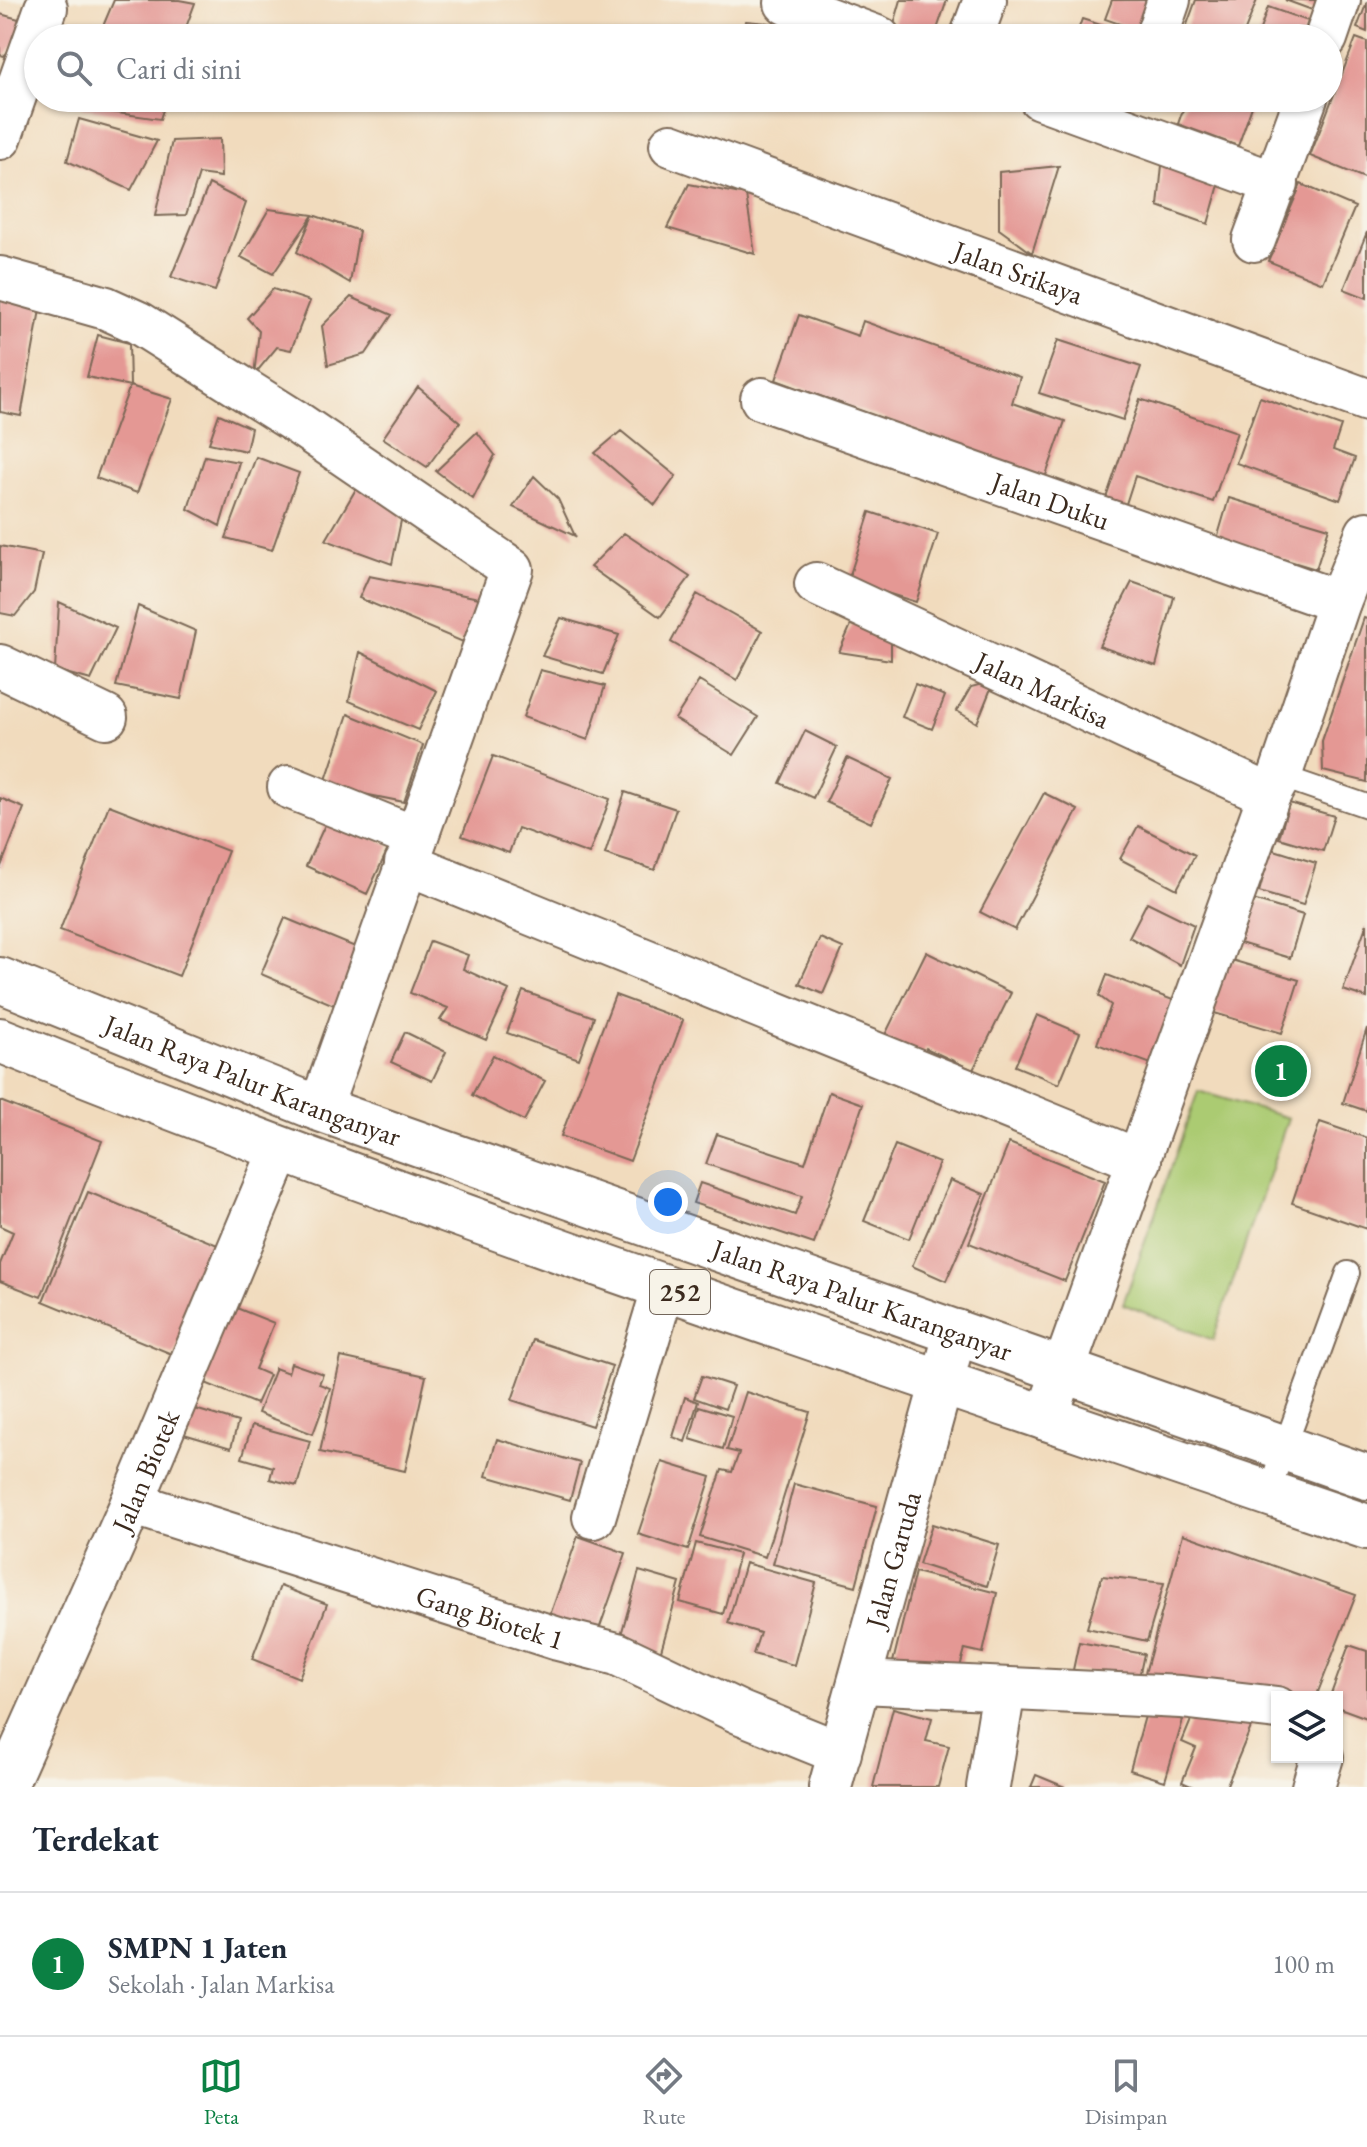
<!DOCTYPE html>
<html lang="id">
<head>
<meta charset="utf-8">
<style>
	body { margin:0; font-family:"EB Garamond",serif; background:#f2f2f3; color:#1f2937 }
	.controls { position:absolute; right:24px; bottom:24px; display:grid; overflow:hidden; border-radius:0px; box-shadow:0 2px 6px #0004 }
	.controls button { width:72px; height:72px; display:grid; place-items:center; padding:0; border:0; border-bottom:2px solid #e0e1e3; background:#fff; color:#1f2937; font:40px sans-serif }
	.you { position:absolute; left:668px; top:1202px; width:28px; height:28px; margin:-20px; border:6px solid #fff; border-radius:50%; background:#1a73e8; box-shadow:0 0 0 12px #1a73e833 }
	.badge { display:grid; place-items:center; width:52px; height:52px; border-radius:50%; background:#0b8043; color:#fff; font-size:26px; font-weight:700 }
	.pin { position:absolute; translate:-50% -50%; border:4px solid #fff; box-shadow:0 2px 8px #0006 }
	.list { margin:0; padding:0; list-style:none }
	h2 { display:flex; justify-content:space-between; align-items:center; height:104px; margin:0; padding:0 32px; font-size:34px }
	h2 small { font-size:26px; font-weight:400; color:#747a83 }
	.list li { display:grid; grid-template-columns:52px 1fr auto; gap:24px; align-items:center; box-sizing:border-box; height:144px; padding:0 32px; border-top:2px solid #e0e1e3 }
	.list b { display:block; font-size:30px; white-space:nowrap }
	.list p { margin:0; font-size:26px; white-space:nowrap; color:#747a83 }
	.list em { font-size:26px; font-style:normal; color:#747a83 }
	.icon { flex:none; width:44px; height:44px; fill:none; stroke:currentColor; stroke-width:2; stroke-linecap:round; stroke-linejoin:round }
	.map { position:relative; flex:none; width:1367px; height:1787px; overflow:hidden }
	.search { position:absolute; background:#fff; box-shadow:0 2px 6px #0004; left:24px; right:24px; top:24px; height:88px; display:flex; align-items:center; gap:20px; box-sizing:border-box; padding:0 28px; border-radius:44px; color:#747a83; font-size:30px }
	.sheet { height:248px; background:#fff }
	nav { display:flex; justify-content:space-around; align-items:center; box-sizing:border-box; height:112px; border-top:2px solid #e0e1e3; background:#fff; font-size:22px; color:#747a83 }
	nav a { display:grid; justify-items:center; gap:4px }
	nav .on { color:#0b8043 }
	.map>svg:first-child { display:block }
	.green { fill:#abcb72; stroke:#737a48; stroke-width:2 }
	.building { fill:#e49894 }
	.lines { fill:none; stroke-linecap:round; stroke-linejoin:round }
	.service-casing { stroke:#7b6856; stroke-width:26 }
	.minor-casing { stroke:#7b6856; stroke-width:46 }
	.primary-casing { stroke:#7b6856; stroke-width:48 }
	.service { stroke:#fff; stroke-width:22 }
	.minor { stroke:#fff; stroke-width:42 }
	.primary { stroke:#fff; stroke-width:44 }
	.labels { text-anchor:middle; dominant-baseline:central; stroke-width:8; stroke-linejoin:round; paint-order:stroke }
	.shield { fill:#f7f3e8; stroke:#73665b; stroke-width:2 }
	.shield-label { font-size:26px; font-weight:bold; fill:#3b2a1e }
	.street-label { font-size:28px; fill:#3b2a1e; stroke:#f7f3e8 }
</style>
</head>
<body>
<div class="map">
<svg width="1367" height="1787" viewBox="0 0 1367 1787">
	<rect width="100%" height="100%" fill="#f7f3e8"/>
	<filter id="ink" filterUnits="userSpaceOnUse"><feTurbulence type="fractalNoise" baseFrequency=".0125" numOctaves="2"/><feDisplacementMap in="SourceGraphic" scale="16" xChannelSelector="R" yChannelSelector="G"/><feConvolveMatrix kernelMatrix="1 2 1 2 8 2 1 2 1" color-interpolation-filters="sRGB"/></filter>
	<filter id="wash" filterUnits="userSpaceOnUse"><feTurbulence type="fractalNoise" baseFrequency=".006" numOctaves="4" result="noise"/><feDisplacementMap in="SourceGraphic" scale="32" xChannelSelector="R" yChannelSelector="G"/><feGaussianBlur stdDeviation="1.8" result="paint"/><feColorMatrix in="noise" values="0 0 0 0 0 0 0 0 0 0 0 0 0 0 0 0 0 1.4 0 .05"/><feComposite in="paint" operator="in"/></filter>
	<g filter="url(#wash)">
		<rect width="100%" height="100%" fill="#f1dbbd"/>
		<path class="green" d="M1198,1091L1288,1118L1213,1340L1123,1304Z"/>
		<g id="blocks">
			<path class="building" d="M114,0H179L195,3L182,38H98Z
				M901,0H947L934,38L893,28Z
				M1112,0H1158L1146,33L1105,19Z
				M1196,0H1257L1242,38H1196L1184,33Z
				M1285,0H1328L1323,14Z
				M1367,2V32L1357,28Z
				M1268,7L1308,21L1302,38H1257Z
				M0,14L34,23L4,56L0,55Z
				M1082,19L1138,37L1137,38H1056L1058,30L1076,36Z
				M746,21L791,25L792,38H740Z
				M1356,38L1367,42V179L1310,156Z
				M85,98H167L160,119L81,108Z
				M1106,98H1129L1127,106Z
				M1187,98H1255L1238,146L1178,124Z
				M79,119L157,141L131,190L67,161Z
				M220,139L221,177L199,174L186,215L155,216L172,141Z
				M1162,165L1222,174L1208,224L1158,206Z
				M1059,166L1032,253L999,229V172Z
				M209,184L246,203L215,291L171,277Z
				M689,184L746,195L755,254L667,228Z
				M1301,184L1355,207L1323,283L1268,261Z
				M269,209L313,215L359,231L350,283L297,252L313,215L273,274L241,257Z
				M1367,232V298L1344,289Z
				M273,289L310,301L291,350L277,347L254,375L259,331L247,318Z
				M0,296L41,304L21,416L0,412Z
				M351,297L392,315L366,354L328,365L322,326Z
				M799,315L858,336L863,321L1020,377L1012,403L1065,421L1045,478L776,380Z
				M98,335L129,343L130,386L87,377Z
				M1058,340L1141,367L1123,420L1039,393Z
				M130,386L172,399L137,493L96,478Z
				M418,387L460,422L427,467L383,438Z
				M1260,397L1341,426L1333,450L1355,458L1340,500L1236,463Z
				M1140,399L1237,432L1213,502L1135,476L1124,510L1104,504Z
				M219,414L251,428L246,451L209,443Z
				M621,431L676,476L655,505L595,453Z
				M477,432L495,455L473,499L436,471Z
				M205,456L239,462L220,526L188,509Z
				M256,457L299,473L272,550L226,538Z
				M534,476L558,499L575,536L513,507Z
				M359,484L403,511L392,564L326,540Z
				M1229,498L1329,528L1316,569L1217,539Z
				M870,512L938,534L916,602L848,581Z
				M624,533L690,577L660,617L590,567Z
				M0,546L42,554L34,592L15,616L0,613Z
				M369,576L479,598L463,642L359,598Z
				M1132,582L1174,597L1156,666L1099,646Z
				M697,594L762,631L737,680L671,642Z
				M59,602L116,628L91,680L55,670Z
				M138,606L196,631L181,699L116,686Z
				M864,616L891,628V660L839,652L851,625Z
				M561,618L619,635L603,674L542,656Z
				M1364,618L1367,619V782L1323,771L1322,741Z
				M360,652L437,691L418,730L349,701Z
				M540,670L605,686L588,740L523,717Z
				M699,681L758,717L734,755L675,719Z
				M994,681L977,723L957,711L971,687Z
				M915,684L945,696L932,729L902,717Z
				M348,714L423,745L404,802L324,786Z
				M805,731L837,747L813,798L780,783Z
				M493,756L610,799L589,854L518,828L509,853L462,836Z
				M847,758L892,779L871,823L826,802Z
				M625,792L676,809L655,870L605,854Z
				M1044,793L1078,810L1015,930L980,912Z
				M0,798L24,808L0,869Z
				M1289,803L1334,816L1323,851L1279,838Z
				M109,805L228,851L179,976L60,930Z
				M328,818L390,845L367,894L306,866Z
				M1138,826L1195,855L1177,889L1120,859Z
				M1271,849L1316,863L1303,905L1259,892Z
				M1253,900L1303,915L1290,958L1240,943Z
				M1147,902L1194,925L1180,965L1129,937Z
				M285,918L365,951L341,1008L261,974Z
				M1367,923V998L1343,990Z
				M820,938L843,948L823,994L799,984Z
				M430,941L468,955L463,969L509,990L486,1040L440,1020L448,1008L410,993Z
				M926,952L1011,993L973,1070L926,1048L922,1058L883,1039Z
				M1228,959L1299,980L1282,1033L1211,1012Z
				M1107,975L1186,1005L1162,1068L1097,1044L1111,1005L1099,996Z
				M523,991L594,1017L579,1059L507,1033Z
				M615,995L683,1020L630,1161L561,1136Z
				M1037,1015L1080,1033L1059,1084L1015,1066Z
				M1367,1028V1111L1343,1103Z
				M405,1032L446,1052L432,1081L391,1062Z
				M493,1055L545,1081L524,1121L472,1095Z
				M829,1092L863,1104L814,1244L693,1203L700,1183L795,1215L802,1196L706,1164L717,1134L805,1163Z
				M0,1101L102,1141L41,1297L0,1281V1264L13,1232L0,1226Z
				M1320,1122L1367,1138V1229L1292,1203Z
				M1009,1143L1105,1181L1065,1281L969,1243Z
				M895,1145L939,1163L909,1239L864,1221Z
				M950,1180L984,1194L946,1281L912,1266Z
				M88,1192L220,1246L174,1355L43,1301Z
				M229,1305L274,1323L255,1369L269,1375L256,1404L198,1380Z
				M533,1340L612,1366L592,1426L512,1400Z
				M341,1357L426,1376L405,1471L320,1452Z
				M291,1363L323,1374L319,1384L330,1388L313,1434L258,1413L275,1368L288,1373Z
				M702,1376L733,1386L725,1409L694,1398Z
				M746,1392L810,1412L765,1557L700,1537L722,1470L732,1472L739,1453L727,1450Z
				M685,1397L698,1402L685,1442L673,1437Z
				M185,1406L238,1422L231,1448L177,1432Z
				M699,1406L732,1416L723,1449L690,1439Z
				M252,1425L310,1441L297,1486L270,1479L273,1467L242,1458Z
				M497,1439L580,1463L570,1500L486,1476Z
				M662,1462L711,1477L688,1550L638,1534Z
				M794,1484L877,1506L856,1586L773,1564Z
				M932,1524L999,1545L987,1586L919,1564Z
				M1183,1534L1356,1595L1316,1697H1277L1144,1677Z
				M578,1536L626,1553L596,1638L548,1621Z
				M696,1543L739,1554L723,1614L680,1602Z
				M745,1563L816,1583L794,1665L753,1654L760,1633L728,1623Z
				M639,1571L680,1583L660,1654L619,1642Z
				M915,1572L997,1593L983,1653L965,1649L957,1678L893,1662Z
				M1102,1576L1164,1583L1147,1641L1087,1628Z
				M280,1586L327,1604L299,1678L252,1659Z
				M1079,1642L1144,1654L1138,1682L1073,1670Z
				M1349,1645L1367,1651V1718L1337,1707V1697H1330Z
				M1198,1703L1252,1725L1226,1787H1193L1182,1782L1196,1748L1182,1742Z
				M893,1708L932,1718L926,1741L949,1746L938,1787H873Z
				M1147,1709L1183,1720L1165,1781L1130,1770Z
				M1036,1775L1065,1787H1031Z"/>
		</g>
	</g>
	<g filter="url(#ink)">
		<use href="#blocks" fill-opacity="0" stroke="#7b6856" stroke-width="2"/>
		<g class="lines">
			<g class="service-casing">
				<path id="service" d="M1280,776L1367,806
					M1268,1493L1348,1273"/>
			</g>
			<g class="minor-casing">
				<g id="minor">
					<path d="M786,3L879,38"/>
					<path d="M971,38L985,0"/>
					<path d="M1156,38L1169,0"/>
					<path d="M1326,38L1339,0"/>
					<path d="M1040,98L1277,184"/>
					<path d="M0,138L46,8"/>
					<path id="s1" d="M671,145L1367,400"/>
					<path d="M1254,240L1306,98"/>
					<path d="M0,278L106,308L139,323L296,422L512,569L320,1109"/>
					<path id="s2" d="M762,399L1339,602"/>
					<path id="s3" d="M816,584L1269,795"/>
					<path d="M0,666L106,717"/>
					<path d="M289,787L416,838"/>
					<path d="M406,863L1140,1161"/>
					<path d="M1046,1419L1269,795L1280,776L1339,602L1367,533"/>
					<path id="s4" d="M132,1503L558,1639L617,1654L741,1713L840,1753"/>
					<path d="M594,1517L664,1286"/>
					<path d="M861,1682L1181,1697L1277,1708"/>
					<path id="s5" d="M5,1787L132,1503L280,1151"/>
					<path id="s6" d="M830,1787L956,1331"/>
					<path d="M988,1787L1004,1690"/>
					<path d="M1313,1787L1322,1757"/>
				</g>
			</g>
			<g class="primary-casing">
				<g id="primary">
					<path id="s7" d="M0,980L320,1109L1367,1477"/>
					<path d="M0,1040C449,1221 909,1370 1367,1527"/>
				</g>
			</g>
			<use href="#service" class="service"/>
			<use href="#minor" class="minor"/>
			<use href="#primary" class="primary"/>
		</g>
	</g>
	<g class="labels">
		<rect class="shield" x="650" y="1270" width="60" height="44" rx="6"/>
		<g class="shield-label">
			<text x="680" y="1292">252</text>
		</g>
		<g class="street-label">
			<text stroke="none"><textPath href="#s1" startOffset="370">Jalan Srikaya</textPath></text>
			<text stroke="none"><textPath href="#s2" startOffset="306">Jalan Duku</textPath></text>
			<text stroke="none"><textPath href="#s3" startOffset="250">Jalan Markisa</textPath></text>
			<text stroke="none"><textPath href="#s7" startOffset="272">Jalan Raya Palur Karanganyar</textPath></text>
			<text stroke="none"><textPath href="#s7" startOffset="920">Jalan Raya Palur Karanganyar</textPath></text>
			<text stroke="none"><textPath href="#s5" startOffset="346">Jalan Biotek</textPath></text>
			<text stroke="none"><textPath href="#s6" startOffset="236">Jalan Garuda</textPath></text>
			<text stroke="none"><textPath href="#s4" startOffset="376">Gang Biotek 1</textPath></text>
		</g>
	</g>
</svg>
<div class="controls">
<button><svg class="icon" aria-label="layers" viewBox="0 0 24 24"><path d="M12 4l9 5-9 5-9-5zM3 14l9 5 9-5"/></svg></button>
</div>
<div class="you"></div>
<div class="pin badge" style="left:1281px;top:1071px">1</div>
<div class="search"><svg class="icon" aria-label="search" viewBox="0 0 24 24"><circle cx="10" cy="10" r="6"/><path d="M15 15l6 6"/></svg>Cari di sini</div>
</div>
<section class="sheet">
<h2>Terdekat<small></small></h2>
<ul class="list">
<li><span class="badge">1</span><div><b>SMPN 1 Jaten</b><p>Sekolah · Jalan Markisa</p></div><em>100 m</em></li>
</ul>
</section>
<nav>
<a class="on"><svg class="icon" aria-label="map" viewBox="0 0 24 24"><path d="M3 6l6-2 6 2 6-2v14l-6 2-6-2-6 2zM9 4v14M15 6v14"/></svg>Peta</a>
<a><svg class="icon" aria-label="directions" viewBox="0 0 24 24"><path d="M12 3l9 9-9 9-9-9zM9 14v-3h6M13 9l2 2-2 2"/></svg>Rute</a>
<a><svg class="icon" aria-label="saved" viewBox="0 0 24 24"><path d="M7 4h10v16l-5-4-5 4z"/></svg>Disimpan</a>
</nav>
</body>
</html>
